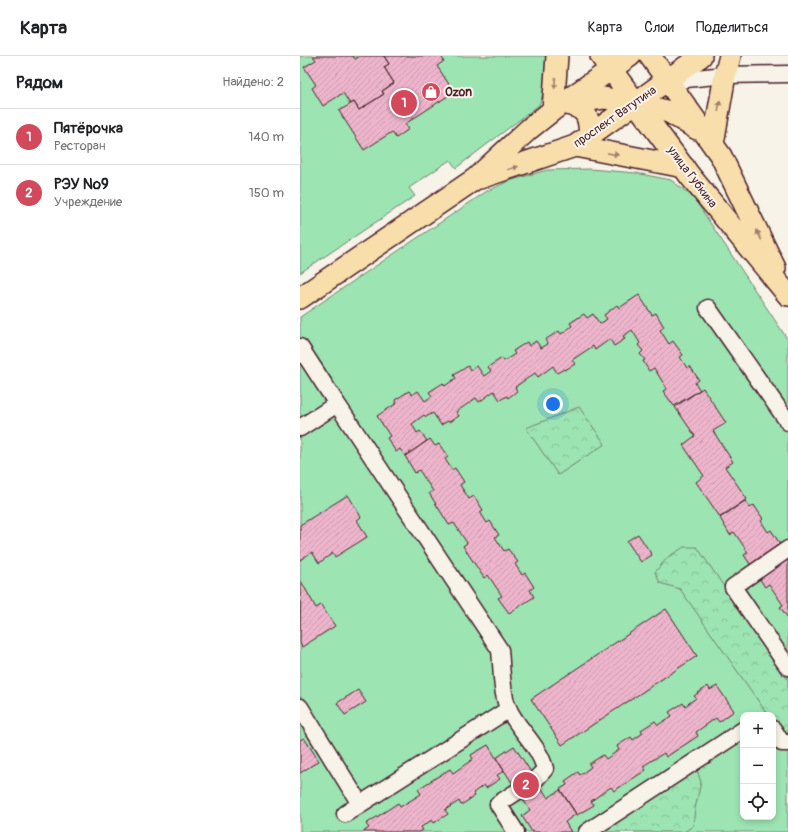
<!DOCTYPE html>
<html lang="ru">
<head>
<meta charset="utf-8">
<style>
	body { margin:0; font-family:Pangolin,sans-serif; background:#f6f6f6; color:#202124 }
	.controls { position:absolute; right:12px; bottom:12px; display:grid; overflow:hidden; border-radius:8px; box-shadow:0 2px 6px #0003 }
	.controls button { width:36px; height:36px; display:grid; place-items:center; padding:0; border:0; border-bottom:1px solid #e0e0e0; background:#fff; color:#202124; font:20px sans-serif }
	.you { position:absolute; left:253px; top:348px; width:14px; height:14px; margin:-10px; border:3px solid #fff; border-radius:50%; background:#1a73e8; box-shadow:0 0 0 6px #1a73e833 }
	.badge { display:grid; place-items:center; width:26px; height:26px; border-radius:50%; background:#d1495b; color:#fff; font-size:13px; font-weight:700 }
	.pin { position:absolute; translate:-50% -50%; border:2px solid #fff; box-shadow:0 1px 4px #0006 }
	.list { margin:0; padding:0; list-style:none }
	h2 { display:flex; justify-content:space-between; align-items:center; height:52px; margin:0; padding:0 16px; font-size:17px }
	h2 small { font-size:13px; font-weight:400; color:#757577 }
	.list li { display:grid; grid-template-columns:26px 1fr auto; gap:12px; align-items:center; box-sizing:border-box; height:56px; padding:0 16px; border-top:1px solid #e0e0e0 }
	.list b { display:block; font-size:15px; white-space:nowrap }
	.list p { margin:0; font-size:13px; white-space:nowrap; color:#757577 }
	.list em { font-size:13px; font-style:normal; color:#757577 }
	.icon { flex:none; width:22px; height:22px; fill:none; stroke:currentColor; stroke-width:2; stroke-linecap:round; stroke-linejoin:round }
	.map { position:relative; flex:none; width:488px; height:776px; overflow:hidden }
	header { display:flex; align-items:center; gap:24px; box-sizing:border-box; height:56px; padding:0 20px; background:#fff; border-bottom:1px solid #e0e0e0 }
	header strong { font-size:19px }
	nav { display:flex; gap:22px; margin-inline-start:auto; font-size:14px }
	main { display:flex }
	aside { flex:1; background:#fff }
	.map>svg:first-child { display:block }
	.green { fill:#9ce4b2; stroke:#73826e; fill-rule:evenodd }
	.forest { fill:url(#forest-crowns); stroke:#73826e }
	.building { fill:url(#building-hatch); stroke:#4a1f2b }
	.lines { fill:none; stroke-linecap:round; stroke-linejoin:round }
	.minor-tunnel { stroke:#d4c9c2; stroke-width:16; stroke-dasharray:16 8; stroke-linecap:butt }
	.minor-casing { stroke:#4a1f2b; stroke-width:19 }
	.major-casing { stroke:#4a1f2b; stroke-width:24 }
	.minor { stroke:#f7f3e8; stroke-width:16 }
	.major { stroke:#f8deab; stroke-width:21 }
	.oneway { fill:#a17e6b }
	.labels { text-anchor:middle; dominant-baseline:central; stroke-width:4; stroke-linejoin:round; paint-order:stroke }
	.poi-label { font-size:12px; font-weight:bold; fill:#4a1f2b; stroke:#f7f3e8; text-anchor:start }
	.street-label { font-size:12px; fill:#4a1f2b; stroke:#f7f3e8 }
</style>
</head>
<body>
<header>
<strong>Карта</strong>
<nav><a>Карта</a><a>Слои</a><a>Поделиться</a></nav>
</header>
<main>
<aside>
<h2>Рядом<small>Найдено: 2</small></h2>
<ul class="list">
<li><span class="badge">1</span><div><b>Пятёрочка</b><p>Ресторан</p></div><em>140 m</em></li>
<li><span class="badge">2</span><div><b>РЭУ №9</b><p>Учреждение</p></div><em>150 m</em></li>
</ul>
</aside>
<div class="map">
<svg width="488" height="776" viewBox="0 0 488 776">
	<defs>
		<pattern id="forest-crowns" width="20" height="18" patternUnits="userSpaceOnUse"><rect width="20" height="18" fill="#9ce4b2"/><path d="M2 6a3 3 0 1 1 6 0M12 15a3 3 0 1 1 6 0" fill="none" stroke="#88c399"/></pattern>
		<pattern id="building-hatch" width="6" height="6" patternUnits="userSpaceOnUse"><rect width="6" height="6" fill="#edb5cb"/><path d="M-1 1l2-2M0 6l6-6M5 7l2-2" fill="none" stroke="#cd9bae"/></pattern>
	</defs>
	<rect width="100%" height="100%" fill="#f7f3e8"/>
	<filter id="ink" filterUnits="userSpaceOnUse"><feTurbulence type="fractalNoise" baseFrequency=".025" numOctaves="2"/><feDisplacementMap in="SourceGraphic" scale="8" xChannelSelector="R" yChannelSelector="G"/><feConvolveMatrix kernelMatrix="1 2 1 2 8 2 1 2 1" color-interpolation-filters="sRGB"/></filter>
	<g filter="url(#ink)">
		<path class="green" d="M0,0H246L243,38L239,49L156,112L150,104L109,132L115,140L0,217Z
			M290,113L336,117L371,124L393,141L488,284V776H0V261L187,135L209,125L247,114ZM443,659H473V761H443Z"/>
		<path class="forest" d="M279,351L305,388L258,419L226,372Z
			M384,491H397L488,624V690L473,667V659H468L380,533L360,527L355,516L368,501Z
			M391,711L397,714L401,726L395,753L393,770L384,776H293Z"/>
		<path class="building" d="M13,0H53L55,3L60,0H84L89,8L84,11L94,27L82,35L84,38L59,54L54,46L50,48L43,37L23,50L12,32L16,29L4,11L16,4Z
			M84,0H141L144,5L137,10L154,36L105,68L109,73L96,82L92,76L64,94L39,55L54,46L59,54L84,38L82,35L94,27L84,11L89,8Z
			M339,239L352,259L356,257L364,271L360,274L369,288L373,285L383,299L380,301L387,312L390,310L399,324L395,327L400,334L374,350L363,335L367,333L354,312L349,315L343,305L345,304L340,298L343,295L338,289L340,287L332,274L323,280L325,283L314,290L310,283L295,294L293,290L272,304L275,308L265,314L264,313L257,317L253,310L238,321L235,317L215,331L217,335L208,342L207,340L200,344L194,335L179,346L176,342L156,356L159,360L149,366L148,365L141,369L133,357L126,361L124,359L112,368L117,377L120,375L127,385L105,400L100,393L96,396L87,382L90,380L77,360L97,347L95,344L109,335L112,339L118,335L125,345L132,340L129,336L143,327L145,330L156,322L154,319L168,310L170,314L177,310L184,320L191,315L188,311L202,302L204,305L215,298L213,295L227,286L229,290L236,285L241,292L248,288L245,284L259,275L261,278L272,270L270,267L284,258L287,262L293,258L300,268L307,263L304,259L317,249L319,252Z
			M403,332L426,367L413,375L433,406L425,411L447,443L420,461L396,426L404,420L383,389L395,380L375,351Z
			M130,383L135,390L139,388L148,401L145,403L152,414L155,412L164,426L160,429L169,443L174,440L183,454L180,456L187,467L190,465L199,479L195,481L204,495L208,493L218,506L215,508L222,519L225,517L234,531L230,534L234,541L209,557L198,542L202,540L188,519L184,522L163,490L167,487L154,467L149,469L129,437L133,435L119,414L115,417L105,400Z
			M48,439L61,461L57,464L67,481L35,501L33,497L19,507L12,496L0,504V469Z
			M445,445L450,452L454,449L463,463L461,465L468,476L471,474L480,488L476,490L485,504L488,502V562L480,551L483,549L469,528L465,531L444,499L448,497L441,486L434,476L430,479L420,462Z
			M338,478L352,499L341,506L327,485Z
			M1,525L16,552L21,549L35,570L2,591L0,587Z
			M366,553L397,600L262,689L231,643Z
			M408,630L410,634L417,630L434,655L419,666L416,662L396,676L398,680L366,701L364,697L343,710L346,714L314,735L311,731L291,745L294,749L277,759L260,733L267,729L265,725L278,716L280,719L291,711L289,708L303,699L306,703L319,694L317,690L331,681L333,684L343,677L341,674L355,665L358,669L372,660L369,656L383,647L385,650L396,642L394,640Z
			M58,634L66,646L45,659L37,647Z
			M4,682L19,705L0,717V684Z
			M188,689L204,715L197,719L200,723L186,732L184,729L173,737L175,740L161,749L159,745L145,754L148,758L134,767L132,764L121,771L123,774L120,776H63L69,772L66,768L98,747L100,751L121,738L118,733L150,713L153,717L173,703L171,699Z
			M214,690L248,742L260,734L276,758L265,766L271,776H232L222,760L230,754L196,702Z"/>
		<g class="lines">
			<path class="minor-tunnel" d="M218,735L236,723"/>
			<g class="minor-casing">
				<path id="minor" d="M367,25L425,19L488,18
					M408,252L488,366
					M0,291L37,348
					M0,372L37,348L200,594C202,612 201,635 208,652C218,674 239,689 245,713L236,723
					M488,493L433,531L488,611
					M0,651L60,748
					M473,673L482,687H488
					M45,758L209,653
					M216,776L198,748L218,735
					M287,776L443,674"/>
			</g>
			<g class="major-casing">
				<path id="major" d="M301,0L390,120L488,239
					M350,0L421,100L475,212
					M263,47C286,52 289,57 290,81
					M267,47L304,42L336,47L369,56L397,73
					M253,54L257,0
					M413,88L425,19L430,0
					M275,90L384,111
					M180,122L275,90L401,0
					M0,242L175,123L229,73L253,54L330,0"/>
			</g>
			<use href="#minor" class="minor"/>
			<use href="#major" class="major"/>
		</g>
		<defs><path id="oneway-solid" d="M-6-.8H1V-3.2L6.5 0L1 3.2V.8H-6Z"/></defs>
		<g class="oneway">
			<use href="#oneway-solid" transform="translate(255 27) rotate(94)"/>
			<use href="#oneway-solid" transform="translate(419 50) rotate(-81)"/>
			<use href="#oneway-solid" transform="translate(313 98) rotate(11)"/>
			<use href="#oneway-solid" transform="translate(213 112) rotate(-18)"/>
			<use href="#oneway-solid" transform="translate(459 179) rotate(-116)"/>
		</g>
	</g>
	<defs>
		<g id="shop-disc" transform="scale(1)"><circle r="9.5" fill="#d1495b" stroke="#f7f3e8"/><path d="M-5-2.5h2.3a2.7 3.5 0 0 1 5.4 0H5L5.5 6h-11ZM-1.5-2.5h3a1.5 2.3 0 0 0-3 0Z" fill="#fff"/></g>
	</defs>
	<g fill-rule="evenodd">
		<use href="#shop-disc" x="131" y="36"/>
	</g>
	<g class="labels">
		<g class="poi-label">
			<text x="145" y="36">Ozon</text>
		</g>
		<g class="street-label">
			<text transform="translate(315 61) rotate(-35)">проспект Ватутина</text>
			<text transform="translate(392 121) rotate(53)">улица Губкина</text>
		</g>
	</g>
</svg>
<div class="controls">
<button>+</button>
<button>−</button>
<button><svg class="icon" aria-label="locate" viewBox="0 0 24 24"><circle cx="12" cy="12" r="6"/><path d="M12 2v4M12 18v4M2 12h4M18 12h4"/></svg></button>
</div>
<div class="you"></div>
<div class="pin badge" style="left:104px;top:47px">1</div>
<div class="pin badge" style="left:226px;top:729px">2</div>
</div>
</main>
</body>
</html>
